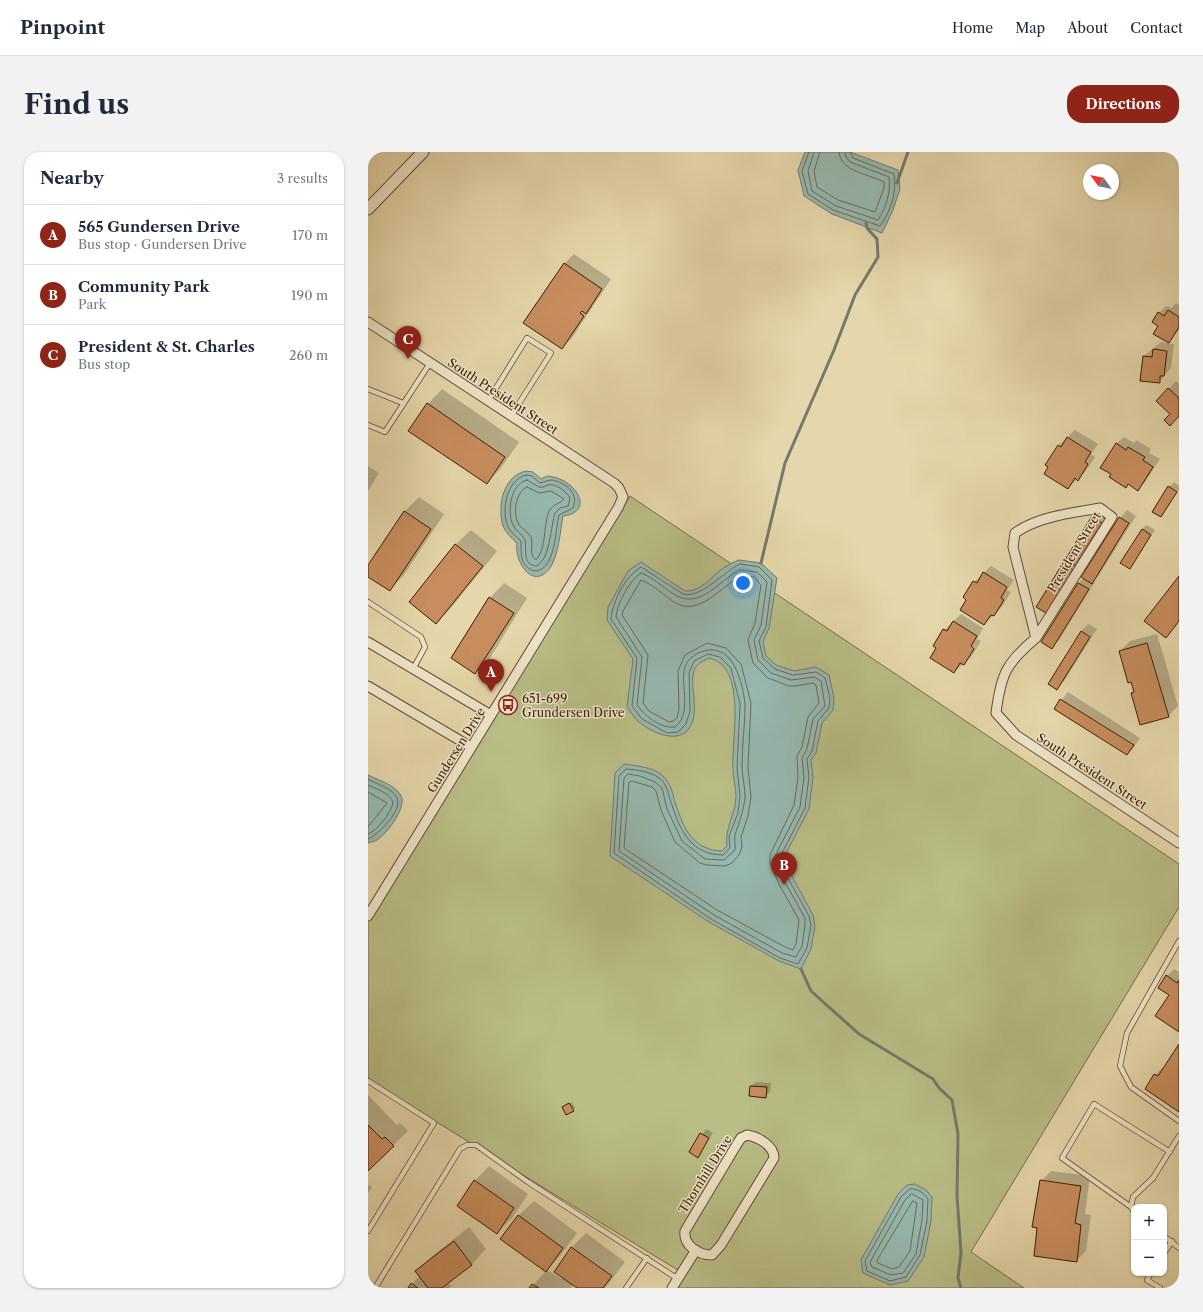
<!DOCTYPE html>
<html lang="en">
<head>
<meta charset="utf-8">
<style>
	body { margin:0; font-family:"Libre Caslon Text",serif; background:#f2f2f3; color:#1f2937 }
	.controls { position:absolute; right:12px; bottom:12px; display:grid; overflow:hidden; border-radius:8px; box-shadow:0 1px 3px #0004 }
	.controls button { width:36px; height:36px; display:grid; place-items:center; padding:0; border:0; border-bottom:1px solid #e0e1e3; background:#fff; color:#1f2937; font:20px sans-serif }
	.compass { position:absolute; left:715px; top:12px; width:36px; height:36px; border-radius:50%; background:#fff; box-shadow:0 1px 3px #0004; rotate:303deg }
	.you { position:absolute; left:375px; top:431px; width:14px; height:14px; margin:-10px; border:3px solid #fff; border-radius:50%; background:#1a73e8; box-shadow:0 0 0 6px #1a73e833 }
	.badge { display:grid; place-items:center; width:26px; height:26px; border-radius:50%; background:#8f2418; color:#fff; font-size:13px; font-weight:700 }
	.pin { position:absolute; translate:-50% -33px; filter:drop-shadow(0 1px 2px #0008) }
	.pin::after { content:''; position:absolute; top:21px; width:14px; height:12px; background:inherit; clip-path:polygon(0 0,100% 0,50% 100%) }
	.list { margin:0; padding:0; list-style:none }
	h2 { display:flex; justify-content:space-between; align-items:center; height:52px; margin:0; padding:0 16px; font-size:17px }
	h2 small { font-size:13px; font-weight:400; color:#747a83 }
	.list li { display:grid; grid-template-columns:26px 1fr auto; gap:12px; align-items:center; box-sizing:border-box; height:60px; padding:0 16px; border-top:1px solid #e0e1e3 }
	.list b { display:block; font-size:15px; white-space:nowrap }
	.list p { margin:0; font-size:13px; white-space:nowrap; color:#747a83 }
	.list em { font-size:13px; font-style:normal; color:#747a83 }
	.map { position:relative; flex:none; width:811px; height:1136px; overflow:hidden; border-radius:16px }
	header { display:flex; align-items:center; gap:24px; box-sizing:border-box; height:56px; padding:0 20px; background:#fff; border-bottom:1px solid #e0e1e3 }
	header strong { font-size:19px }
	nav { display:flex; gap:22px; margin-inline-start:auto; font-size:14px }
	.intro { display:flex; align-items:center; justify-content:space-between; box-sizing:border-box; height:96px; padding:0 24px }
	h1 { margin:0; font-size:28px }
	.button { padding:10px 18px; border-radius:16px; background:#8f2418; color:#fff; font-size:14px; font-weight:700 }
	main { display:flex; gap:24px; padding:0 24px }
	aside { flex:1; background:#fff; border-radius:16px; box-shadow:0 1px 3px #0004 }
	.map>svg:first-child { display:block }
	.green { fill:#b9bd86; stroke:#7b6c47 }
	.water { fill:#96b8af; stroke:#727a6c }
	.shadow { fill:#0003 }
	.lines { fill:none; stroke-linecap:round; stroke-linejoin:round }
	.shore { stroke:#6a6a5c; stroke-width:1 }
	.stream { stroke:#727a6c; stroke-width:3 }
	.building { fill:#c88d5e; stroke:#3d1c08 }
	.service-casing { stroke:#674b31; stroke-width:6 }
	.minor-casing { stroke:#674b31; stroke-width:11 }
	.tertiary-casing { stroke:#674b31; stroke-width:13 }
	.service { stroke:#eee5c8; stroke-width:4.5 }
	.minor { stroke:#eee5c8; stroke-width:9 }
	.tertiary { stroke:#eee5c8; stroke-width:11 }
	.labels { text-anchor:middle; dominant-baseline:central; stroke-width:3; stroke-linejoin:round; paint-order:stroke }
	.street-label { font-size:12px; fill:#3d1c08; stroke:#eee5c8 }
	.poi-label { font-size:12px; fill:#3d1c08; stroke:#eee5c8; text-anchor:start }
</style>
</head>
<body>
<header>
<strong>Pinpoint</strong>
<nav><a>Home</a><a>Map</a><a>About</a><a>Contact</a></nav>
</header>
<div class="intro"><h1>Find us</h1><a class="button">Directions</a></div>
<main>
<aside>
<h2>Nearby<small>3 results</small></h2>
<ul class="list">
<li><span class="badge">A</span><div><b>565 Gundersen Drive</b><p>Bus stop · Gundersen Drive</p></div><em>170 m</em></li>
<li><span class="badge">B</span><div><b>Community Park</b><p>Park</p></div><em>190 m</em></li>
<li><span class="badge">C</span><div><b>President &amp; St. Charles</b><p>Bus stop</p></div><em>260 m</em></li>
</ul>
</aside>
<div class="map">
<svg width="811" height="1136" viewBox="0 0 811 1136">
	<rect width="100%" height="100%" fill="#e5d7ab"/>
	<filter id="stains"><feTurbulence type="fractalNoise" baseFrequency=".005" numOctaves="4"/><feColorMatrix values="0 0 0 0 .2 0 0 0 0 .09 0 0 0 0 .02 0 0 0 .5 -.17"/></filter>
	<radialGradient id="worn" r=".72"><stop offset=".6" stop-color="#630" stop-opacity="0"/><stop offset="1" stop-color="#630" stop-opacity=".3"/></radialGradient>
	<path class="green" d="M262,344L811,712V755L603,1100L656,1136H303L313,1120L0,928V766Z"/>
	<path class="water" d="M437,0H482L530,18L532,37L525,58L514,81L464,62L436,44L430,18Z
		M158,319L165,320L173,327L179,324C208,326 228,360 195,364C192,380 191,402 182,416C165,439 146,410 149,391C143,386 138,381 135,374C129,354 135,324 158,319Z
		M371,408L393,411L409,426L401,476L395,490L398,504L408,513L426,519L448,515L461,523L466,546L465,558L454,571L448,601L443,608L445,625L441,657L416,705L425,726L445,763L447,774L443,797L433,817L411,809L341,770L242,704L247,621L256,612C268,614 285,615 294,623C304,632 304,642 308,653C316,678 326,698 354,699L359,694C356,677 368,662 368,644C368,635 365,626 365,617C363,588 380,514 341,506C333,510 326,513 325,523C323,539 331,560 322,575C311,593 284,581 271,570C266,566 263,560 259,555L265,507L239,468L240,455L260,419L273,410L317,439C334,440 344,423 357,415C361,412 366,410 371,408Z
		M0,623C10,628 25,632 32,642C41,653 19,682 9,688C6,690 3,690 0,691Z
		M547,1032L558,1038L564,1045L563,1069L556,1105L540,1129L522,1133L495,1121L493,1108L530,1042L539,1033Z"/>
	<path class="shadow" d="M206,102L243,127L204,186L194,196L196,112Z
		M808,151L811,153V178L801,190L791,173V161L798,154L803,156Z
		M793,190L806,192L803,216L791,230L773,228L776,204Z
		M808,229L811,232V263L803,262L789,249Z
		M74,237L151,290L133,316L119,331L60,252Z
		M707,278L730,292L723,302L727,305L717,320L700,336L690,294Z
		M756,285L766,291L768,288L783,297L781,301L792,307L777,330L770,338L761,332L758,334L748,292Z
		M0,314L11,321L0,339Z
		M806,330L811,334V338L793,364L801,335Z
		M51,345L76,362L36,423L21,438L0,424V415L36,360Z
		M732,358L741,363L685,453L678,460L696,412L725,365Z
		M759,358L768,364L731,423L725,429L727,430L691,488L684,495L675,490L711,431L716,426L752,366Z
		M779,373L787,378L761,415L774,377Z
		M103,378L129,399L83,456L68,471L42,450L88,392Z
		M623,414L646,428L639,438L643,440L633,456L616,472L600,447L606,430Z
		M136,431L159,446L122,506L107,520L122,446Z
		M593,462L615,476L609,487L613,489L603,505L586,520L569,496L576,478Z
		M720,472L729,477L696,529L689,536L713,479Z
		M789,482L810,554L800,564L764,541L766,539L752,499L762,489Z
		M700,540L772,586L766,595L759,602L687,556Z
		M806,817L811,820V879L799,824Z
		M811,894V959L787,923L794,916H796Z
		M388,930L403,931L402,940L397,944L383,934Z
		M0,943L29,973L32,971L40,979L0,1018Z
		M204,950L207,956L205,958L197,953Z
		M338,977L345,981L330,1004L322,1000Z
		M121,1014L160,1042L144,1066L129,1081L90,1054L107,1029Z
		M683,1019L722,1024L717,1062L723,1063L718,1099L708,1109L670,1075L673,1029Z
		M0,1033L4,1035L0,1041Z
		M166,1049L209,1081L192,1104L179,1118L194,1127L195,1125L187,1120L204,1095L218,1081L257,1110L237,1136H211L205,1132L203,1136H162L178,1119L134,1087L151,1063Z
		M101,1075L118,1097L104,1112L79,1131L83,1133L82,1136H41L52,1123L49,1119L63,1105Z"/>
	<g class="lines">
		<path class="shore" d="M441,0L434,19L440,42L465,58L512,74C523,59 529,40 526,22L485,6L482,0
			M446,0L440,19L444,39L468,54L510,68C518,56 523,40 521,25L482,10L478,5L477,0
			M452,0L446,19L449,35L470,48L507,60L516,36V30C502,22 472,20 471,0
			M158,323L164,324L172,331C177,330 180,328 184,328C199,331 211,342 205,356L191,363C187,379 188,414 169,419C152,417 153,403 153,389C148,384 143,381 140,375C133,359 138,328 158,323Z
			M159,328L171,335C175,336 177,334 180,333C188,331 199,340 202,346L200,354L192,356L187,361C183,373 182,409 168,414C154,412 159,398 157,388C154,382 148,379 145,373C139,360 142,332 159,328Z
			M159,335L171,341L183,339L196,347C192,352 185,352 181,359C175,373 179,396 168,408C160,402 166,393 163,385C160,380 156,378 152,374C144,364 147,340 159,335Z
			M372,412L391,415L404,428L398,475L391,489L395,506L407,517L425,523L448,520L457,526L462,546L461,556L450,569L444,599L439,607L441,625L437,656L412,705L421,728L441,764L443,773L439,796L430,812L412,806L343,767L246,701L251,624L258,617C268,618 282,619 291,626C300,632 300,644 304,653C312,679 324,703 355,703L362,696L361,684L370,661L372,644L369,616L372,552L363,516L352,505L340,502L326,509L321,521L322,559L318,572L310,580L299,581L274,567L264,554L269,506L243,467C245,448 257,425 273,415L315,442C333,447 355,420 372,412Z
			M372,418L389,420L399,430L393,473L386,488L390,508L403,521L423,528L446,525L453,529L457,554L445,567L439,597L434,606L436,625L432,655L407,704L417,730L437,766V773L434,794L428,805L414,801L346,763L251,699L256,626L260,622L272,624L287,630L294,636L299,657L314,689L337,707L356,708L367,698C368,693 366,688 367,683C371,670 376,658 377,645C377,634 374,624 374,614C374,594 377,573 377,553C376,537 368,503 350,499C340,496 332,499 324,505C304,520 329,557 307,575C293,577 277,564 269,553L274,505L248,465C249,452 261,429 273,421C284,425 295,435 304,441C332,460 349,429 372,418Z
			M373,424L386,425L393,433L387,471L380,488L385,511L400,526L421,534H427L445,531L448,533L451,551L440,565L434,595L429,604L430,625L426,653L402,703V711L411,732L431,768L428,792L425,798L417,795L349,758L256,696L261,630L264,629L284,635L288,639L293,658L307,690L332,711L339,713L357,714L364,711L371,703L374,695L373,685L380,664L383,645L380,616L383,551L373,512L358,496L339,491L317,503L310,519L311,557L309,566L305,569L301,570L281,559L275,551L280,503L254,463L255,459L273,428C284,432 296,443 306,450C331,466 353,434 373,424Z
			M0,627C8,632 26,637 29,646C35,658 10,683 0,687
			M0,633C8,637 23,641 25,651C23,661 10,678 0,682
			M0,640L19,651L0,675
			M542,1037C549,1036 556,1041 560,1047L559,1069L552,1103L538,1125L522,1129L499,1119L497,1109L533,1045Z
			M544,1042L555,1048L554,1068L548,1102L535,1121L523,1123L504,1115L502,1110L537,1048Z
			M545,1049L549,1051L542,1099L531,1115L524,1117L510,1111L509,1109Z"/>
		<path class="stream" d="M529,31L540,0
			M393,411L417,311L466,198L487,143L510,105L509,87L499,76L498,71
			M433,817L443,839L491,882L565,927L571,936L584,948L590,982L589,1044L593,1101L590,1126L593,1136"/>
	</g>
	<path class="building" d="M196,111L234,137L218,162L214,159L212,161L216,164L194,197L155,171Z
		M800,158L811,165V175L801,191L785,182L790,174L784,170L790,160L796,164Z
		M785,197L799,199L796,224H792V231L772,229L775,204L784,205Z
		M800,236L811,246V264L802,274L796,268L802,262L788,249Z
		M59,251L137,305L119,332L40,279Z
		M699,285L723,300L717,310L720,312L710,329L707,326L700,337L676,322L680,315L677,313L690,293L693,295Z
		M748,291L758,298L760,295L777,305L775,308L785,315L770,339L760,332L758,336L741,325L743,322L732,316Z
		M800,334L809,340L793,365L784,360Z
		M36,359L63,377L22,439L0,425V413Z
		M724,364L734,371L707,414L697,408Z
		M751,365L761,371L724,432L713,425Z
		M774,377L783,383L762,417L752,411Z
		M87,392L115,414L68,472L41,450Z
		M695,411L705,418L678,461L668,455Z
		M615,420L639,435L633,446L636,448L626,464L623,463L616,473L592,458L598,448L595,445L605,429L609,431Z
		M811,424V469L798,486L776,469Z
		M710,431L721,437L684,497L673,490Z
		M121,445L146,461L107,522L83,506Z
		M585,469L609,484L603,494L606,497L596,513L592,511L586,521L562,506L568,496L565,494L575,477L579,479Z
		M713,479L722,485L689,538L680,532Z
		M779,491L801,565L772,573L763,541L766,540L763,530L760,531L751,499Z
		M692,547L766,593L759,603L686,557Z
		M798,823L809,831L811,828V880L787,864L801,843L790,836Z
		M811,892V960L777,937L786,922L790,924Z
		M382,934L399,935L398,946L381,944Z
		M201,951L206,959L198,963L194,955Z
		M0,973L14,987L17,985L26,994L0,1019Z
		M332,981L341,986L330,1006L321,1000Z
		M106,1028L146,1056L129,1082L89,1054Z
		M672,1028L713,1034L707,1071L713,1073L709,1110L666,1104L669,1076L664,1075Z
		M150,1063L195,1096L178,1120L132,1087Z
		M86,1089L104,1113L74,1136H60L47,1119Z
		M203,1095L244,1124L235,1136H209L186,1120Z
		M43,1131L50,1136H40Z
		M164,1132L171,1136H161Z"/>
	<g class="lines">
		<g class="service-casing">
			<path id="service" d="M0,237L35,251
				M120,249L159,186L183,201L143,264
				M0,273L17,280L62,211
				M0,450L53,485L57,495L45,517
				M811,789L759,881L752,914L763,935L811,969
				M0,929L66,971L0,1079
				M763,1055L694,1006L726,952L802,1000
				M766,1060L763,1055L765,1045L785,1026L811,984
				M796,1084L811,1096
				M796,1101L804,1089
				M783,1121L779,1128L792,1136
				M7,1136L92,997L99,993H108L160,1030L310,1127
				M258,1136L279,1106"/>
		</g>
		<g class="minor-casing">
			<path id="minor" d="M0,170L246,331L251,336L255,345L250,356L0,764
				M668,486L744,365L732,356C705,361 671,364 647,381L645,395L668,486C638,511 633,522 628,561L648,583L811,691
				M0,490L123,563
				M0,534L103,595
				M379,983C391,985 406,994 406,1006L353,1093L344,1103C330,1103 315,1093 317,1079L369,992L373,986Z
				M304,1136L328,1098"/>
		</g>
		<g class="tertiary-casing">
			<path id="tertiary" d="M0,57L55,0"/>
		</g>
		<use href="#service" class="service"/>
		<use href="#minor" class="minor"/>
		<use href="#tertiary" class="tertiary"/>
	</g>
	<defs>
		<g id="bus-ring" transform="scale(1)"><circle r="9.5" fill="#eee5c8" stroke="#8f2418" stroke-width="1.5"/><path d="M-5-6H5V4H4V6H2V4H-2V6H-4V4H-5ZM-3.5-4V0h7V-4ZM-3.5 1.2v1.5H-2V1.2ZM2 1.2v1.5H3.5V1.2Z" fill="#8f2418"/></g>
	</defs>
	<g fill-rule="evenodd">
		<use href="#bus-ring" x="140" y="553"/>
	</g>
	<g class="labels">
		<g class="street-label">
			<text transform="translate(135 244) rotate(33)">South President Street</text>
			<text transform="translate(706 400) rotate(-59)">President Street</text>
			<text transform="translate(88 598) rotate(-58)">Gundersen Drive</text>
			<text transform="translate(724 619) rotate(33)">South President Street</text>
			<text transform="translate(337 1022) rotate(-58)">Thornhill Drive</text>
		</g>
		<g class="poi-label">
			<text x="154" y="546">651-699<tspan x="154" dy="14">Grundersen Drive</tspan></text>
		</g>
	</g>
	<rect width="100%" height="100%" filter="url(#stains)"/>
	<rect width="100%" height="100%" fill="url(#worn)"/>
</svg>
<div class="controls">
<button>+</button>
<button>−</button>
</div>
<svg class="compass" viewBox="-18 -18 36 36"><path d="M0-13l5 13h-10z" fill="#e53935"/><path d="M0 13l5-13h-10z" fill="#747a83"/></svg>
<div class="you"></div>
<div class="pin badge" style="left:123px;top:540px">A</div>
<div class="pin badge" style="left:416px;top:733px">B</div>
<div class="pin badge" style="left:40px;top:207px">C</div>
</div>
</main>
</body>
</html>
